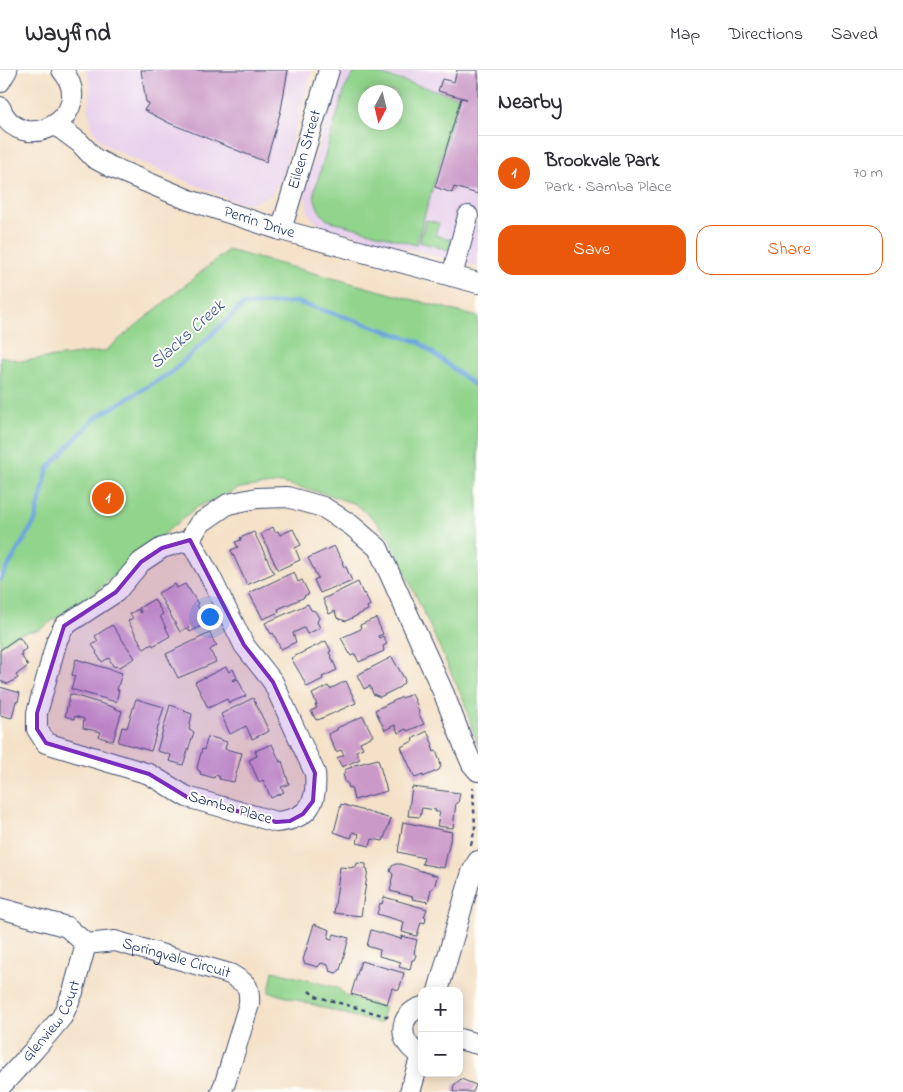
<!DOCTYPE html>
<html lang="en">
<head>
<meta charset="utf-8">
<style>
	body { margin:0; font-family:"Indie Flower",sans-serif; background:#f7f7f7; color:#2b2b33 }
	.controls { position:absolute; right:15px; bottom:15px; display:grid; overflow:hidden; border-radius:10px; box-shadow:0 2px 12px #0003 }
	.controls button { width:45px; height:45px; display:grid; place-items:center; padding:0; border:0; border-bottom:1px solid #e1e1e2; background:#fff; color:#2b2b33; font:25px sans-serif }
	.compass { position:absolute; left:358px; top:15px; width:45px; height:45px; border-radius:50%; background:#fff; box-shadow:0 2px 12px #0003; rotate:187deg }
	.you { position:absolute; left:209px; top:546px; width:18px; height:18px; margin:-12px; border:4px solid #fff; border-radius:50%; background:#1a73e8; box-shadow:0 0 0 8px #1a73e833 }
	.badge { display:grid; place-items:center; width:32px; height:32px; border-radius:50%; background:#ea580c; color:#fff; font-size:16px; font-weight:700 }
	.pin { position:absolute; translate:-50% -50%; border:2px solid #fff; box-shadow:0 1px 5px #0006 }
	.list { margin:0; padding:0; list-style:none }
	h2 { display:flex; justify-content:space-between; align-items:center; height:65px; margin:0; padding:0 20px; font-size:21px }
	h2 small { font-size:16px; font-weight:400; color:#7c7c81 }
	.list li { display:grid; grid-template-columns:32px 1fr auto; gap:15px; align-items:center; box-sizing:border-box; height:75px; padding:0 20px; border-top:1px solid #e1e1e2 }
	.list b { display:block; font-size:19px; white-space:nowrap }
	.list p { margin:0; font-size:16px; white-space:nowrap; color:#7c7c81 }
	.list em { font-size:16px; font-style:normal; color:#7c7c81 }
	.actions { display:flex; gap:10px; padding:15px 20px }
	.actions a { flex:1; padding:11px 0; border:1px solid #ea580c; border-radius:15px; text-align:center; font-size:18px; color:#ea580c }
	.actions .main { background:#ea580c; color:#fff }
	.map { position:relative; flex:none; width:478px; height:1022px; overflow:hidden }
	header { display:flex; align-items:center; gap:30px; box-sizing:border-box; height:70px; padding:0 25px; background:#fff; border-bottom:1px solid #e1e1e2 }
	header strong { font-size:24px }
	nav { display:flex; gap:28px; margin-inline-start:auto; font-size:18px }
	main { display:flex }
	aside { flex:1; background:#fff }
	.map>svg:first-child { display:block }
	.built { fill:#e9d2ed; fill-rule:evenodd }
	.green { fill:#91d48c; stroke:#568275; fill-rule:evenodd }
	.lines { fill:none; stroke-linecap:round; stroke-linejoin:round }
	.stream { stroke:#6da6dd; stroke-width:4.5 }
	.building { fill:#ca99c8 }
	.minor-casing { stroke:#3c4a6e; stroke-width:22 }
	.path { stroke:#3c4a6e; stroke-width:2.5; stroke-dasharray:4 4; stroke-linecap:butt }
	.minor { stroke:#fff; stroke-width:20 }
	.marked { fill:#7b2cbf; fill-opacity:0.2; stroke:#7b2cbf; stroke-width:4; stroke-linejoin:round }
	.labels { text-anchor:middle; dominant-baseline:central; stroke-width:4; stroke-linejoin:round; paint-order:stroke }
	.street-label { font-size:16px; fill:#1b2f5e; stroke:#fdfcf7 }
	.water-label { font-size:18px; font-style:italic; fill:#38598a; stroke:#fdfcf7 }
</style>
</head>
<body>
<header>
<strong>Wayfind</strong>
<nav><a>Map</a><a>Directions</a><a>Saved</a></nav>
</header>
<main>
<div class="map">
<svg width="478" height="1022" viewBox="0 0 478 1022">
	<rect width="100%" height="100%" fill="#fdfcf7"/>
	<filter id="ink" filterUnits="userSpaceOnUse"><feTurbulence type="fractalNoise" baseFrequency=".02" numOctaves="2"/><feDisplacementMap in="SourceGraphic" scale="10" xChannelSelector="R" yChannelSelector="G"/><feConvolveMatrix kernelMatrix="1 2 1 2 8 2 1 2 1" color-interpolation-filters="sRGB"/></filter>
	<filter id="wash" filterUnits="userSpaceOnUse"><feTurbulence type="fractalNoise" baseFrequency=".0096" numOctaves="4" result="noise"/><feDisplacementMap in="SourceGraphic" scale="20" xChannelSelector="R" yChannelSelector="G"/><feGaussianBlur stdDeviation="1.12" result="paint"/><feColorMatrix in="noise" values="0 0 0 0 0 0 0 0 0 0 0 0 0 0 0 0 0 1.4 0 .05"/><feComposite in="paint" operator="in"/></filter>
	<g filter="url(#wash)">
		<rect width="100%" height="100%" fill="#f4e1c7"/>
		<path class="built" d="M86,0H312L281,109L272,124L259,131L249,133L236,132L129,87L108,76L99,69L93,59L88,42L90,29V14Z
			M343,0H478V197L331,159L322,156L313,150L308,142L305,126L308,112L338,9ZM366,22H396V52H366Z"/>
		<path class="green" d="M359,0H365L459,27L416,175L327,150C318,141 315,134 314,122L345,18L353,5ZM366,22H396V52H366Z
			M426,150L439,153L435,165L452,170L449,180L419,172Z
			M228,180L478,247V677L464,631L390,469L374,449L355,434L323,423L281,413L240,418L197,437L154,472L99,519L39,560L27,562L16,565L0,576V286L21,291L105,281Z
			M273,901L338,918L346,926L385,937L380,954L269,922Z"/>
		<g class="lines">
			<path class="stream" d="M0,510L35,451L48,398L95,348L172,302L243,235L296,232L348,248L419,272L478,318"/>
		</g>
		<g id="blocks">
			<path class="building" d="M141,0H288L281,40L266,92L169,53L144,40L149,33L146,32Z
				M457,0H478V124L454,117L452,123L435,117L461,28L467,29L438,21L442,9L454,12Z
				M273,457L275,462L278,461L280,465L293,459L301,475L295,478L300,490L278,500L261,464Z
				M254,462L274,503L247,515L231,480L238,477L235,472L241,470L240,468Z
				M334,476L343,492H342L344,497H346L352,511L338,517L337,516L320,523L314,510L318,508L308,488Z
				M294,502L298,512L302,510L309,524L304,526L305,527L278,539L279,542L263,549L249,523Z
				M358,512L363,524L365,523L370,535L367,537L368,540L346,551L337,548L335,541L329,544L323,529Z
				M175,514L177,518L185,514L188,519H189L198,534L197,535L207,553L190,562L188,557L180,562L158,523Z
				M154,529L163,544L160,546L170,566L153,576L152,574L144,579L128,551L133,548L130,544L138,539L140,543L141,542L139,538Z
				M308,534L311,540L315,541L319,548L317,552L320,558L307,564L304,558L293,563L296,572L281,579L273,563L271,564L265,553Z
				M376,548L383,564L378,566L379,568L383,566L387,574L383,576L384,581L359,592L355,584L351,586L341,568L361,559L360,555Z
				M112,555L135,588L120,597L113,596L109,588L102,592L96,583L97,582L92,575L98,571L95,566Z
				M210,563L214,572L217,575L210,580L216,592L178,608L166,584Z
				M17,568H20L25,576L26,579L21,582L22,584L21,585L28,596L16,605L18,608L8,614L0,611V580Z
				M326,571L331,581L329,582L337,600L322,607L323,609L307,617L301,605L291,588Z
				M392,587L405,610L404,611V613L400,616V617L380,627L373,624L370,616L364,619L357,605Z
				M76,589L122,603L117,620H119L116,632L71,619L75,606L72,605Z
				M226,597L229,602L233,599L237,608L232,610L233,611L238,609L246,626L229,633L227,629L208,638L195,612Z
				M346,611L356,633L318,650V649L316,650L311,641L317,638L315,635H317L312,624L328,616L330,619Z
				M0,617L20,623L18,632L16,631L12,648L0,645Z
				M70,624L116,638V639L122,641L113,671L99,667L101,662L83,658L84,649L75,646L74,649L65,646Z
				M412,624L418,637L417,638L419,641L418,642L424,654L407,661L406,659L398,663L395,655L385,660L375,640L402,627V628Z
				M253,628L269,661L252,669L246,656L230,664L221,644Z
				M136,629L164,637L151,681L118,672L122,657L127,658Z
				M170,635L185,640L184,641L192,644L189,660L194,662L183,695L169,691L171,685L157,681Z
				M363,646L373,666L360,672L363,678L356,681L360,689L342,697L337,688L344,685L341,680L336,682L328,664L337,660V658Z
				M427,661L433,675L432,676L434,682L436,681L441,694H439L441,696L439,700L423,707V705L415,708L401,677L413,671L412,669Z
				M208,666L227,672L225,679L242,683L234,712L219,709L220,707L215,705L214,708L200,704L201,702L199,701L197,698L202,679L204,680Z
				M272,674L280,692L282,691L289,714L281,717L284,722L271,728L263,710L259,712L249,690L257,686L255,681Z
				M378,689L387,721L354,730L351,717L349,718L348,714L345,712L343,704L345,702L344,700L352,697L351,696Z
				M412,717L460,723L458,733H456L453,758L437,756L440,742H435L436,740L422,738L420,747L408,746Z
				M341,734L391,749L383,771L372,769L370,776L357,773L359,764L353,762L351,768L334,762Z
				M403,752L452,762L444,798L422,794L424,788L398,782Z
				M357,793L366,794V799H368L361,846L334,843L340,797L352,798V797H356Z
				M396,794H400L437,806L435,815L432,819H431L428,832L412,829L413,827L390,821L392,813H391L393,804L390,801L392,796Z
				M384,827L427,839L424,847H426L425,853L421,852L417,866L402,862L404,852L377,844L380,833L382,834Z
				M314,854L330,860L328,868L332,869L334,864L349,868L340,900L336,903L330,901L328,895L321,893L318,897L304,893V891L303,890Z
				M371,860L401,869L402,866L417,870L414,883L416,885L414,890H412L410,900L399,897L401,892L379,886L380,880L367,876Z
				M361,891L404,903L399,920L392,918L387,934L351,924Z
				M461,1009L476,1015L473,1022H453L454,1015Z"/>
		</g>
	</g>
	<g filter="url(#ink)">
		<use href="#blocks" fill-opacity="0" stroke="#3c4a6e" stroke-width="1"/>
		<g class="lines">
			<g class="minor-casing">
				<g id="minor">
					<path d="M0,12L7,0"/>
					<path d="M0,37C20,90 100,46 62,0"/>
					<path id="s1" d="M56,55L80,73L94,88L111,97L189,130L281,160L478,213"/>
					<path id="s2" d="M281,160L329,0"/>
					<path d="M452,206L468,146"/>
					<path d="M190,470L210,506L244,575L273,612L315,703C318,734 308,749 276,752L187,727L149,704L46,673L37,659V643L57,570L64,556L116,522L141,492L162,478L190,470L199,454L228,434L257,428L287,427L323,437L351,455L378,478L444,624L465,678L472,694L478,701"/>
					<path id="s3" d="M0,838L67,857L86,874L115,871L230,904C246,914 250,914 249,934L225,1013L221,1022"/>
					<path d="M438,921L472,802L478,791"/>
					<path d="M422,937C396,945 398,975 422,985"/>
					<path d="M459,969L478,974"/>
					<path id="s4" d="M0,1017L35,979L62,947L73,922L86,874"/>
					<path d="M410,1022L421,985"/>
				</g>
			</g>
			<path class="path" d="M471,775L475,758L473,718
				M309,921L315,926L389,947"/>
			<use href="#minor" class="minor"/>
		</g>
	</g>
	<path class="marked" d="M190,470L244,575L273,612L315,703L313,731L303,744L290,751L276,752L187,727L149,704L46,673L37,659V643L64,556L116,522L141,492L162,478Z"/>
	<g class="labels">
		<g class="street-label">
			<text stroke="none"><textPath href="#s2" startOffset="84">Eileen Street</textPath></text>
			<text stroke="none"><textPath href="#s1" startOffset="228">Perrin Drive</textPath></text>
			<text transform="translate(230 738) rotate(16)">Samba Place</text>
			<text stroke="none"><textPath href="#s3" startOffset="188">Springvale Circuit</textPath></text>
			<text stroke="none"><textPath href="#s4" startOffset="85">Glenview Court</textPath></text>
		</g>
		<g class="water-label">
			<text transform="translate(188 265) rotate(-42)">Slacks Creek</text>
		</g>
	</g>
</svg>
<div class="controls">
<button>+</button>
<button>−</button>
</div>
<svg class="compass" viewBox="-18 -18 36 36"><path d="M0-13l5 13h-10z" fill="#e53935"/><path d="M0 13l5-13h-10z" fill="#7c7c81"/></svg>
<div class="you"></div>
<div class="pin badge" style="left:108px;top:428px">1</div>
</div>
<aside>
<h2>Nearby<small></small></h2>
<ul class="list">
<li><span class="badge">1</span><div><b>Brookvale Park</b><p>Park · Samba Place</p></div><em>70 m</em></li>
</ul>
<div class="actions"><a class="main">Save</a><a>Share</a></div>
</aside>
</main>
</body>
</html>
